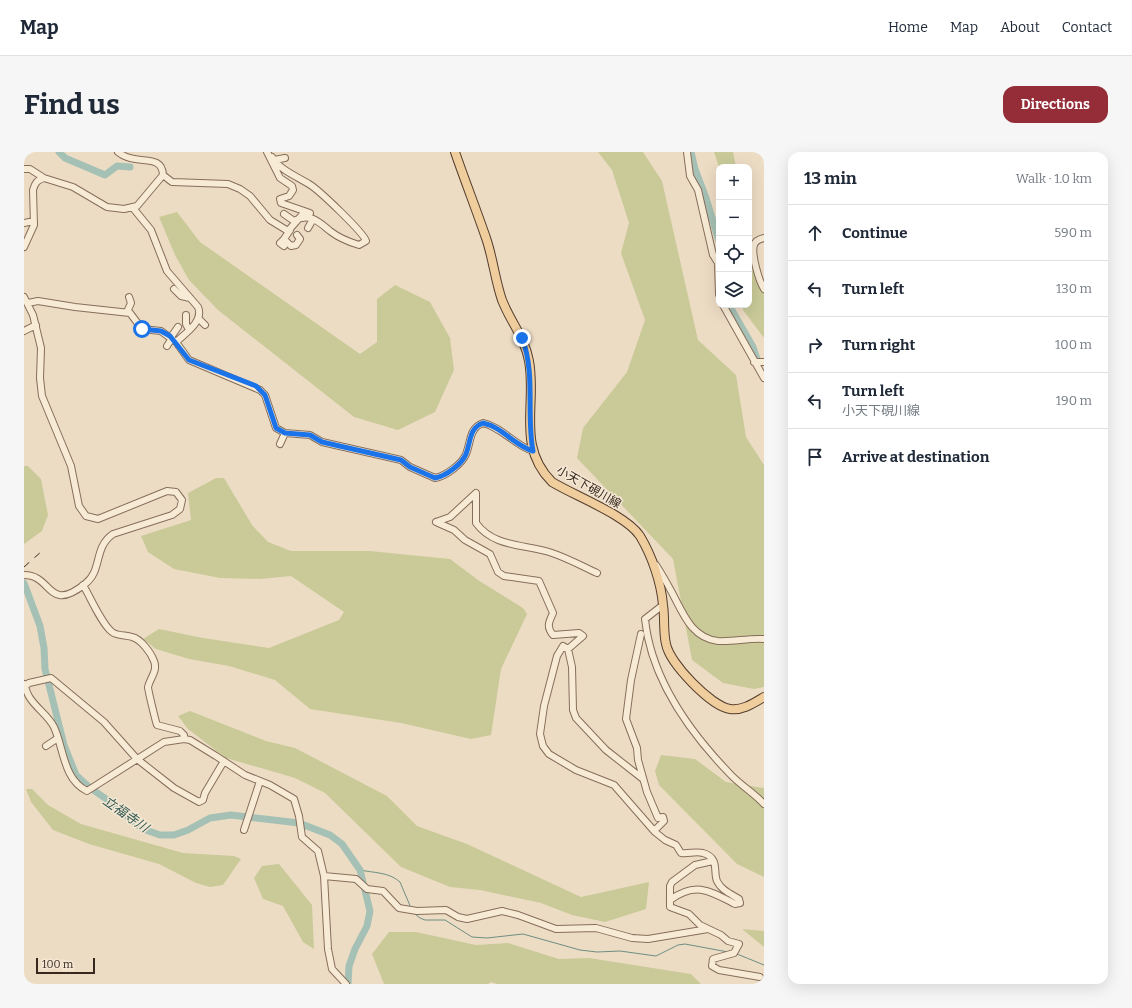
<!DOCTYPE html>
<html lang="en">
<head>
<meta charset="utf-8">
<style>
	body { margin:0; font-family:Bitter,"Noto Sans JP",serif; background:#f6f6f7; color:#1f2937 }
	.controls { position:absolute; right:12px; top:12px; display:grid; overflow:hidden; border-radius:8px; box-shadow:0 4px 16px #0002 }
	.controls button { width:36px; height:36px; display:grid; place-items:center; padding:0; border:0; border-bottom:1px solid #e0e1e3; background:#fff; color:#1f2937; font:20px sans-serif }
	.scale { position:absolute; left:12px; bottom:10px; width:59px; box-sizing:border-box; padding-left:4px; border:2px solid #37281e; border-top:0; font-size:11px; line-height:14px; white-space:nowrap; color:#37281e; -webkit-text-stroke:3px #f4e7d3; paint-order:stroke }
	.stop { position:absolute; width:12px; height:12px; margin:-9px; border:3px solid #1a73e8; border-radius:50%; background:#fff }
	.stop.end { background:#1a73e8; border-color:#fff; box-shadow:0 1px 4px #0008 }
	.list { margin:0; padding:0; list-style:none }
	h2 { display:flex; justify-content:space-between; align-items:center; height:52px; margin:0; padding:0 16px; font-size:17px }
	h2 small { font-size:13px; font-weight:400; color:#747a83 }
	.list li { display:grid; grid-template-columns:26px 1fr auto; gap:12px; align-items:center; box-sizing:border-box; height:56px; padding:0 16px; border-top:1px solid #e0e1e3 }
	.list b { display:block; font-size:15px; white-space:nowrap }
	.list p { margin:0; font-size:13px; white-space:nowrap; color:#747a83 }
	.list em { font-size:13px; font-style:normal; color:#747a83 }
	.icon { flex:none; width:22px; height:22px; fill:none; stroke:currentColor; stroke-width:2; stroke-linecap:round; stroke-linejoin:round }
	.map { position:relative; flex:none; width:740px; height:832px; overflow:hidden; border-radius:12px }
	header { display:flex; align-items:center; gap:24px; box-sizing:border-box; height:56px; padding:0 20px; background:#fff; border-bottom:1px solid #e0e1e3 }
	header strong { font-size:19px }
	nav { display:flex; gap:22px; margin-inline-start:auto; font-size:14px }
	.intro { display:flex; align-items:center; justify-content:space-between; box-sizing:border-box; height:96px; padding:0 24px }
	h1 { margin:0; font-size:28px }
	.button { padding:10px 18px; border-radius:12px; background:#942d37; color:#fff; font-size:14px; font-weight:700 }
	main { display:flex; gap:24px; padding:0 24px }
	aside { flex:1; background:#fff; border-radius:12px; box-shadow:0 4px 16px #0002 }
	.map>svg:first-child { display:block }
	.green { fill:#c9ca98 }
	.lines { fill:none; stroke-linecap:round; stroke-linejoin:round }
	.stream { stroke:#6d8e82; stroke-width:1 }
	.river { stroke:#a5c0b5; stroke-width:7 }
	.minor-casing { stroke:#866e5b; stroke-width:8 }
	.major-casing { stroke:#543d2f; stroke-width:10 }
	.minor { stroke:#f8ebd6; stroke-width:6 }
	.major { stroke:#efcd9c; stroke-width:8 }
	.rail { stroke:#37281e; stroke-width:1; stroke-dasharray:7 7; stroke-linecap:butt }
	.route { stroke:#1a73e8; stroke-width:5 }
	.labels { text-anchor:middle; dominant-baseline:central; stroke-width:3; stroke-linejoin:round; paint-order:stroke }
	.street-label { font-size:12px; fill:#37281e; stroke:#f4e7d3 }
	.water-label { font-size:13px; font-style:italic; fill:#2e5650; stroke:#f4e7d3 }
</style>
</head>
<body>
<header>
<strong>Map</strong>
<nav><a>Home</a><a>Map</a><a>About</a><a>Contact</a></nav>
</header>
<div class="intro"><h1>Find us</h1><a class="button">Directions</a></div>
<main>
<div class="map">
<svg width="740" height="832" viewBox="0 0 740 832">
	<rect width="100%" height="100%" fill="#eddcc4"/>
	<path class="green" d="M574,0H619L638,29L674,188L712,223L722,285L740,313V535L730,537L699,531L668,508L649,407L553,306L559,276L603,220L621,168L597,101L605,71L588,18Z
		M690,0H709L712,15H695Z
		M153,60L176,90L336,202L353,190V147L371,133L406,150L426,186L430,218L411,260L374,278L330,265L194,158L165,128L151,103L135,65Z
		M725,102L727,117L740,133V186L719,158L718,153H725Z
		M0,314H4L17,327L24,363L18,379L0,392Z
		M192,326H200L228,373L244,390L267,399H346L426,407L454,428L499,456L503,462L477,517L467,583L447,587L377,571L286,557L251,528L205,514L165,507L132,497L119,487L135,477L179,486L245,496L315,468L320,460L267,424L236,427L196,426L150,417L124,400L117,384L167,368L164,341Z
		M166,559L242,589L271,596L363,644L393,674L443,692L557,745L625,730L622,757L581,770L548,763L517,751L456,738L426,735L377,715L301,641L271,626L202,606L164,577L154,564Z
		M637,603L671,607L702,630L740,636V725L713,712L635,633L631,619Z
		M2,637H8L24,653L57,672L159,701L210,704L217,707L199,733L186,735L172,731L135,712L65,692L29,678L7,650Z
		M255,712L288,753L290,797L279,790L259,754L239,747L230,726L238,714Z
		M718,777L740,779V795Z
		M365,780H392L452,793L484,791L535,807L565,806L667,822L677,832H473L467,830L464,832H360L348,802Z"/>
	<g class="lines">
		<path class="stream" d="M336,718C350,721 365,720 376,730L387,756
			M391,762L396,766L401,768H421L448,785L463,786L499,782L556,798L573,800L596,799L632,804L654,793L661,792L704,800
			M713,802L740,813"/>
		<path class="river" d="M35,0L41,6L81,23L93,14L106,15
			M667,0L671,17L682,46L695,89
			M705,153L729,195L734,210
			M0,431L16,474L20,496L21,517L40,593L52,623L65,635L85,649L119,677L136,683H150L164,678L186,666L207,663L275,671L306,683L318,692L336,718L346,759L343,774L331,797L325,814L324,832"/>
		<g class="minor-casing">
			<path id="minor" d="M663,0L666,24L674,38L689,103L694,111L695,142
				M248,5C256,18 272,24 285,32C295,38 340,81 342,89L335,93C325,90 315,86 306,79C295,70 286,60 270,69L260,62
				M250,8L261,6
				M0,17H6L20,26
				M139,23L148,30L204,32L216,37L226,44L246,68L264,79L278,63L286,61L257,51L256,47L265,44L269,38L268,34L256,26L243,0
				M109,56L127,78L143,119L174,155C180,169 162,181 152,190
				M0,71L10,69
				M284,76L289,67
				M266,78L260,87L267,94L272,93L276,87L273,83
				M740,86C736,87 731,89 730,93C727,102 735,129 740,137
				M260,94L256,91L260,87
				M0,95L10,73L9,38C11,31 13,28 20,26L49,35L83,55L100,57L113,54L139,23C138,0 112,15 94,0
				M150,137L157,144L166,146
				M0,145L9,163L17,196L16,226L18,244L47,314L55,354L62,364L74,367L143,339L152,340L158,348L156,357L148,363L89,382C69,396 79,418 61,432C23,462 29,423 0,423
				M4,151L14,149L51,155L106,161L118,177L137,179L152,190L165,208L236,238L241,243L252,276L261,281L286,283L298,290L377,308L386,315L411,326C422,324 438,312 442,302C447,290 445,276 459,271C478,275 491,294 509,299
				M699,153L740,226
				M103,160L107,151L105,145
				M162,163V172L165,178
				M175,167L181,173
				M0,179L12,173
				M147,185L154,175
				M143,194L148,186
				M730,210H740
				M256,292L261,281
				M412,370L430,378L441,388L466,402L474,420L480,424L515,429L529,461C525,470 522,475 529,483L555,481L559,484L544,497
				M412,370L426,365L452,341V371C470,396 502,392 528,401C543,406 558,414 573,421
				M632,413C637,421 642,429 646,437C658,458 666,486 694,489C709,490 724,486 740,487
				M59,433C67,446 77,471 88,480C93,484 102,483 108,485C117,487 127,501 130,509C134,519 126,526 124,535C124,538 132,571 133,573L156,579L160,583V587
				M639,453L621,467C627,527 667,582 708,624C718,634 731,642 740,652
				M617,482L607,528L602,567L613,596L614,608L623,640L634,666L639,665L640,669L631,678
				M0,532C2,537 3,542 6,546C13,557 24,563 30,575C40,597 39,627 63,639L140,590L160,587L166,588L192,604L221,623L246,633L270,647L275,664L278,685L294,699L300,724L304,797L308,817L322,832
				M1,534L5,531L27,526L80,570L113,607L150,636L175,650L179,648L181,641L200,609
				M22,594L34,586
				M619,627L582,598L552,566L549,558L548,515L544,497L539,494L533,504L520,554L516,582L519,594L525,602L552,618L590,633L631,680L641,688L652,693L657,701C665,702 671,699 679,701C696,706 689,720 693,729C697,738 707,742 715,747L716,751L711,752C686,739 672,729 646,748
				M220,678L236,629
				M689,709L671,713L648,730L646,734V755L665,762L676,773L697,783L704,789L715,792L710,801L689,807L688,814L695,818L736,825
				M300,724L332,727L343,737L359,739L375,756L393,759L422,758L434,765L443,767L478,759L494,763L532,777L572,776L608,786L624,787L684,777"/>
		</g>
		<g class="major-casing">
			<path id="major" d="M431,0C441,29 452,57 462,86C469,106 471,128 478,148C486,169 501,186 505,209C513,252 492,294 528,330C551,344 602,363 616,384C628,404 637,430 639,453C641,466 639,479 642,492C646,512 687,554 706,557C718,559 730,551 740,545"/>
		</g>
		<use href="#minor" class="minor"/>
		<use href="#major" class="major"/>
		<path class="rail" d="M0,415L18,399"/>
	</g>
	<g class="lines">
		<path class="route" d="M118,177L137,179L146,184L165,208L232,234L241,243L252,276L261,281L286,283L298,290L377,308L386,315L411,326C422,324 438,312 442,302C447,289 445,276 459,271C478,275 491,294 509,299C502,262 512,222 498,186"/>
	</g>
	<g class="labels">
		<g class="street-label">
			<text transform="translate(565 335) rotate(30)">小天下硯川線</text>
		</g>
		<g class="water-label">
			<text transform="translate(102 662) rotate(35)">立福寺川</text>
		</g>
	</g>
</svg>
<div class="controls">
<button>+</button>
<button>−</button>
<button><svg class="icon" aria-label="locate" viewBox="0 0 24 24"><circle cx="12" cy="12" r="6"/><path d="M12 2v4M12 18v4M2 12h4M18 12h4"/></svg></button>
<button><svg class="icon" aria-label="layers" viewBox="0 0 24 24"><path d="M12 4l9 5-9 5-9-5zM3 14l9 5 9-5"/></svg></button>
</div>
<div class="scale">100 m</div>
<div class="stop" style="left:118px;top:177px"></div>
<div class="stop end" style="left:498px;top:186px"></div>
</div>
<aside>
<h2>13 min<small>Walk · 1.0 km</small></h2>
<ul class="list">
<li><svg class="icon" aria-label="ahead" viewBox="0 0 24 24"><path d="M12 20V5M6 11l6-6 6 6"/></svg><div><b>Continue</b></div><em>590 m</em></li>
<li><svg class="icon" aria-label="left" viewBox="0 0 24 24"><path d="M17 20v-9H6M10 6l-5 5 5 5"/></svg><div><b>Turn left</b></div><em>130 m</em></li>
<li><svg class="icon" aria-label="right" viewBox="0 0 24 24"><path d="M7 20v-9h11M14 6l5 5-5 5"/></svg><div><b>Turn right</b></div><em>100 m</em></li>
<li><svg class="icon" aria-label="left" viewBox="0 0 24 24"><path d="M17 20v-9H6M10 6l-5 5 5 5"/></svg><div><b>Turn left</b><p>小天下硯川線</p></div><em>190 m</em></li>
<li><svg class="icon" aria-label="arrive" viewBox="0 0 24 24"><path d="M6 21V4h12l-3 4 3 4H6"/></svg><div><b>Arrive at destination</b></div></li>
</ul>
</aside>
</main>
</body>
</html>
